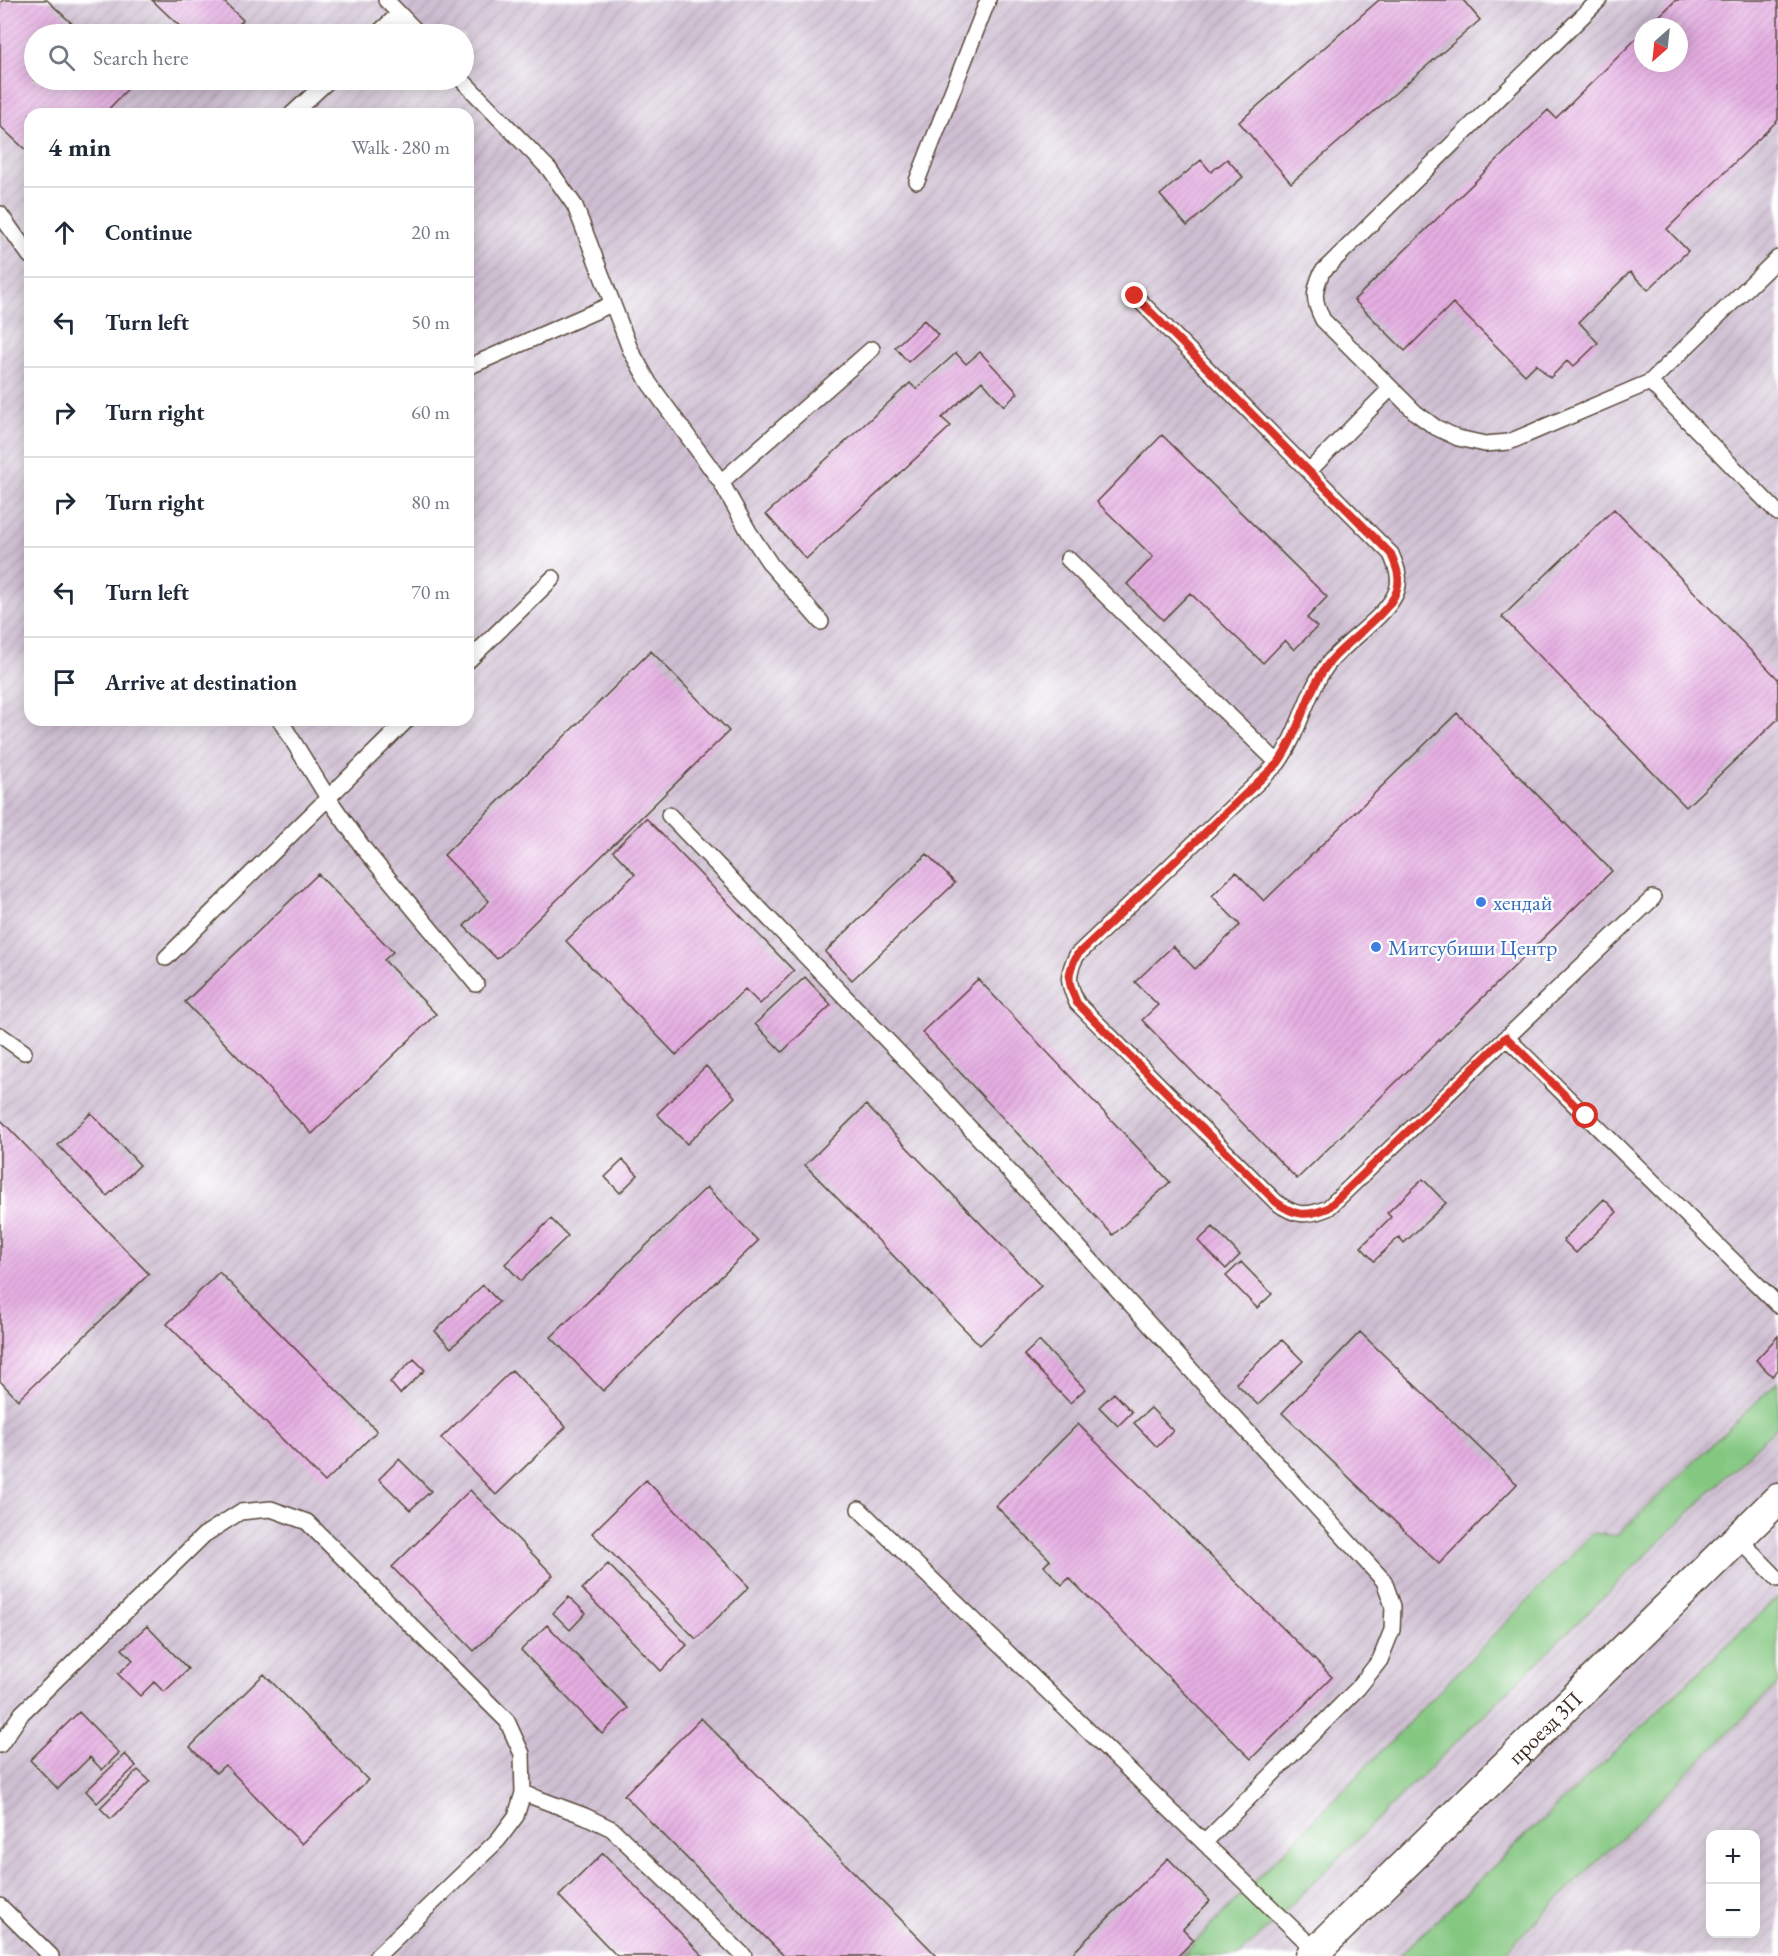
<!DOCTYPE html>
<html lang="en">
<head>
<meta charset="utf-8">
<style>
	body { margin:0; font-family:"EB Garamond",serif; background:#f2f2f3; color:#1f2937 }
	.controls { position:absolute; right:18px; bottom:18px; display:grid; overflow:hidden; border-radius:12px; box-shadow:0 3px 15px #0003 }
	.controls button { width:54px; height:54px; display:grid; place-items:center; padding:0; border:0; border-bottom:2px solid #e0e1e3; background:#fff; color:#1f2937; font:30px sans-serif }
	.compass { position:absolute; left:1634px; top:18px; width:54px; height:54px; border-radius:50%; background:#fff; box-shadow:0 3px 15px #0003; rotate:207deg }
	.stop { position:absolute; width:18px; height:18px; margin:-14px; border:4px solid #d93025; border-radius:50%; background:#fff }
	.stop.end { background:#d93025; border-color:#fff; box-shadow:0 2px 6px #0008 }
	.list { margin:0; padding:0; list-style:none }
	h2 { display:flex; justify-content:space-between; align-items:center; height:78px; margin:0; padding:0 24px; font-size:26px }
	h2 small { font-size:20px; font-weight:400; color:#747a83 }
	.list li { display:grid; grid-template-columns:39px 1fr auto; gap:18px; align-items:center; box-sizing:border-box; height:90px; padding:0 24px; border-top:2px solid #e0e1e3 }
	.list b { display:block; font-size:22px; white-space:nowrap }
	.list em { font-size:20px; font-style:normal; color:#747a83 }
	.icon { flex:none; width:33px; height:33px; fill:none; stroke:currentColor; stroke-width:2; stroke-linecap:round; stroke-linejoin:round }
	.map { position:relative; flex:none; width:1778px; height:1956px; overflow:hidden }
	.search { position:absolute; background:#fff; box-shadow:0 3px 15px #0003; left:24px; top:24px; width:450px; height:66px; display:flex; align-items:center; gap:15px; box-sizing:border-box; padding:0 21px; border-radius:33px; color:#747a83; font-size:22px }
	.panel { position:absolute; background:#fff; box-shadow:0 3px 15px #0003; left:24px; top:108px; width:450px; height:618px; border-radius:18px }
	.map>svg:first-child { display:block }
	.industrial { fill:url(#industrial-furrows); fill-rule:evenodd }
	.grass { fill:#84c781; stroke:#607850; stroke-width:1.5 }
	.building { fill:url(#building-hatch) }
	.lines { fill:none; stroke-linecap:round; stroke-linejoin:round }
	.lane-casing { stroke:#564638; stroke-width:18 }
	.street-casing { stroke:#564638; stroke-width:33 }
	.lane { stroke:#fff; stroke-width:15 }
	.street { stroke:#fff; stroke-width:30 }
	.route { stroke:#d93025; stroke-width:8 }
	.shop-dot { fill:#3f7fe0; stroke:#fff; stroke-width:2 }
	.labels { text-anchor:middle; dominant-baseline:central; stroke-width:4.5; stroke-linejoin:round; paint-order:stroke }
	.shop-label { font-size:22px; fill:#366cbe; stroke:#fff; text-anchor:start }
	.street-label { font-size:22px; fill:#3b2a1e; stroke:#fff }
</style>
</head>
<body>
<div class="map">
<svg width="1778" height="1956" viewBox="0 0 1778 1956">
	<defs>
		<pattern id="industrial-furrows" width="10" height="10" patternUnits="userSpaceOnUse" patternTransform="scale(1.5)"><rect width="10" height="10" fill="#cebed1"/><path d="M-1 1l2-2M0 10L10 0M9 11l2-2" fill="none" stroke="#b2a3b3"/></pattern>
		<pattern id="building-hatch" width="6" height="6" patternUnits="userSpaceOnUse" patternTransform="scale(1.5)"><rect width="6" height="6" fill="#e5aee2"/><path d="M-1 1l2-2M0 6l6-6M5 7l2-2" fill="none" stroke="#c596c1"/></pattern>
	</defs>
	<rect width="100%" height="100%" fill="#fff"/>
	<filter id="ink" filterUnits="userSpaceOnUse"><feTurbulence type="fractalNoise" baseFrequency=".0167" numOctaves="2"/><feDisplacementMap in="SourceGraphic" scale="12" xChannelSelector="R" yChannelSelector="G"/><feConvolveMatrix kernelMatrix="1 2 1 2 8 2 1 2 1" color-interpolation-filters="sRGB"/></filter>
	<filter id="wash" filterUnits="userSpaceOnUse"><feTurbulence type="fractalNoise" baseFrequency=".008" numOctaves="4" result="noise"/><feDisplacementMap in="SourceGraphic" scale="24" xChannelSelector="R" yChannelSelector="G"/><feGaussianBlur stdDeviation="1.35" result="paint"/><feColorMatrix in="noise" values="0 0 0 0 0 0 0 0 0 0 0 0 0 0 0 0 0 1.4 0 .05"/><feComposite in="paint" operator="in"/></filter>
	<g filter="url(#wash)">
		<rect width="100%" height="100%" fill="#ede7cb"/>
		<path class="industrial" d="M0,0H1778V1956H0ZM1643,27H1679V63H1643ZM34,34H464V80H34ZM30,114H468V720H30ZM1710,1834H1756V1934H1710Z"/>
		<path class="grass" d="M1778,1381V1425L1239,1956H1182L1593,1533L1617,1536Z
			M1778,1597V1684L1501,1956H1399Z"/>
		<g id="blocks">
			<path class="building" d="M3,0H47L83,34H34V80H131L134,82L104,114H30V154L0,126V3Z
				M152,0H222L243,20L230,34H188Z
				M1379,0H1463L1480,20L1291,183L1239,122Z
				M1676,0H1778V120L1667,229L1688,251L1648,290L1630,272L1579,322L1598,343L1573,367L1567,361L1550,378L1536,364L1525,375L1453,303L1405,351L1354,300L1548,110L1556,118L1643,32V63H1679V27H1648Z
				M1227,159L1243,177L1187,226L1160,195L1201,160L1211,172Z
				M924,320L938,335L908,362L895,347Z
				M980,352L1018,393L1004,406L982,381L942,418L951,426L806,559L766,514L910,383L916,389L956,353L966,364Z
				M1162,435L1327,597L1307,618L1317,627L1294,650L1285,640L1263,663L1190,593L1163,620L1127,584L1153,557L1097,502Z
				M1614,509L1778,679V719L1686,807L1502,617Z
				M651,651L729,731L497,959L464,926L489,901L444,855Z
				M1457,713L1612,871L1297,1179L1142,1020L1158,1005L1135,982L1173,946L1195,969L1240,925L1212,896L1236,872L1264,901Z
				M646,818L794,971L760,1004L745,989L676,1055L566,941L635,874L613,851Z
				M927,854L955,883L852,980L825,952Z
				M318,874L393,952L384,960L436,1014L312,1134L185,1002Z
				M805,977L831,1005L782,1052L755,1024Z
				M978,979L1170,1182L1113,1235L922,1032Z
				M706,1066L735,1097L687,1144L657,1114Z
				M866,1105L1041,1286L980,1345L805,1165Z
				M91,1113L140,1165L107,1196L58,1145Z
				M0,1119L149,1274L18,1400L0,1381Z
				M623,1160L638,1175L620,1193L605,1177Z
				M1423,1179L1446,1203L1404,1243L1399,1237L1374,1261L1361,1247L1391,1217L1387,1213Z
				M707,1187L758,1241L603,1391L551,1337Z
				M1604,1199L1617,1212L1576,1253L1563,1240Z
				M551,1219L568,1236L521,1281L505,1264Z
				M1213,1227L1240,1255L1226,1269L1198,1241Z
				M1241,1262L1272,1294L1257,1308L1226,1276Z
				M219,1272L377,1431L325,1482L167,1324Z
				M483,1285L499,1302L451,1348L435,1331Z
				M1360,1332L1517,1484L1439,1564L1282,1413Z
				M1778,1336V1370L1772,1376L1756,1360Z
				M1282,1340L1303,1361L1258,1405L1236,1383Z
				M1039,1341L1085,1389L1070,1403L1024,1355Z
				M414,1359L425,1370L400,1394L390,1382Z
				M512,1370L566,1427L496,1495L441,1438Z
				M1114,1393L1132,1412L1118,1426L1099,1407Z
				M1151,1408L1173,1431L1157,1447L1134,1423Z
				M1078,1424L1332,1677L1251,1759L1069,1578L1062,1585L1044,1566L1050,1560L996,1506Z
				M399,1459L431,1491L410,1510L379,1479Z
				M646,1480L749,1587L696,1639L592,1533Z
				M470,1490L553,1575L474,1651L392,1567Z
				M608,1564L687,1645L661,1671L582,1589Z
				M569,1597L586,1613L570,1630L553,1613Z
				M547,1625L628,1708L602,1734L521,1650Z
				M147,1626L188,1669L164,1692L154,1682L140,1696L118,1674L133,1660L122,1649Z
				M264,1674L368,1780L302,1844L225,1765L216,1773L190,1747Z
				M79,1712L119,1753L102,1770L90,1757L58,1789L30,1760Z
				M701,1718L937,1956H784L624,1795Z
				M125,1754L136,1766L97,1803L86,1791Z
				M138,1770L150,1781L111,1819L100,1808Z
				M603,1853L703,1956H617L559,1896Z
				M1168,1858L1210,1901L1183,1929L1194,1940L1178,1956H1070Z"/>
		</g>
	</g>
	<g filter="url(#ink)">
		<use href="#blocks" fill-opacity="0" stroke="#564638" stroke-width="1.5"/>
		<g class="lines">
			<g class="lane-casing">
				<path id="lane" d="M386,0L419,34
					M1599,0L1322,272C1313,292 1313,300 1323,320L1416,413L1435,427L1458,438L1485,444L1509,442L1650,382L1778,258
					M377,34L399,14
					M462,80L549,169L575,206L630,349L649,383L721,482L749,532L771,565L821,622
					M292,114L329,80
					M917,181L988,0
					M0,214L30,256
					M1135,296L1391,554C1396,566 1401,577 1397,590C1389,615 1345,642 1328,664C1305,694 1300,732 1278,763L1077,955C1066,975 1068,983 1077,1003L1276,1202C1295,1216 1306,1217 1328,1208L1653,898
					M468,367L612,304
					M1650,382L1778,513
					M1309,471L1391,388
					M721,482L872,349
					M1068,559L1278,763
					M468,661L553,578
					M280,720L328,798L364,849L476,984
					M669,815L934,1089L1384,1581L1393,1606L1392,1630L1380,1660L1358,1688L1204,1843
					M166,958L407,720
					M0,1035L24,1052
					M1506,1037L1778,1305
					M859,1509L1316,1951
					M1737,1537L1778,1579
					M0,1745L22,1713L204,1535L240,1512L271,1509L307,1522L507,1721L522,1754L523,1793L516,1816L498,1840L377,1956
					M523,1793L585,1816L612,1829L744,1956
					M0,1906L51,1956"/>
			</g>
			<g class="street-casing">
				<g id="street">
					<path id="s1" d="M1311,1956L1778,1499"/>
				</g>
			</g>
			<use href="#lane" class="lane"/>
			<use href="#street" class="street"/>
		</g>
	</g>
	<g class="lines" filter="url(#ink)">
		<path class="route" d="M1135,296L1391,554C1396,566 1401,577 1397,590C1389,615 1345,642 1328,664C1305,694 1300,732 1278,763L1077,955C1066,975 1068,983 1077,1003L1276,1202C1295,1216 1306,1217 1328,1208L1506,1037L1586,1116"/>
	</g>
	<g class="shop-dot">
		<circle cx="1481" cy="902" r="6"/>
		<circle cx="1376" cy="947" r="6"/>
	</g>
	<g class="labels">
		<g class="shop-label">
			<text x="1493" y="902">хендай</text>
			<text x="1388" y="947">Митсубиши Центр</text>
		</g>
		<g class="street-label">
			<text stroke="none"><textPath href="#s1" startOffset="327">проезд 3П</textPath></text>
		</g>
	</g>
</svg>
<div class="controls">
<button>+</button>
<button>−</button>
</div>
<svg class="compass" viewBox="-18 -18 36 36"><path d="M0-13l5 13h-10z" fill="#e53935"/><path d="M0 13l5-13h-10z" fill="#747a83"/></svg>
<div class="stop" style="left:1586px;top:1116px"></div>
<div class="stop end" style="left:1135px;top:296px"></div>
<div class="search"><svg class="icon" aria-label="search" viewBox="0 0 24 24"><circle cx="10" cy="10" r="6"/><path d="M15 15l6 6"/></svg>Search here</div>
<section class="panel">
<h2>4 min<small>Walk · 280 m</small></h2>
<ul class="list">
<li><svg class="icon" aria-label="ahead" viewBox="0 0 24 24"><path d="M12 20V5M6 11l6-6 6 6"/></svg><div><b>Continue</b></div><em>20 m</em></li>
<li><svg class="icon" aria-label="left" viewBox="0 0 24 24"><path d="M17 20v-9H6M10 6l-5 5 5 5"/></svg><div><b>Turn left</b></div><em>50 m</em></li>
<li><svg class="icon" aria-label="right" viewBox="0 0 24 24"><path d="M7 20v-9h11M14 6l5 5-5 5"/></svg><div><b>Turn right</b></div><em>60 m</em></li>
<li><svg class="icon" aria-label="right" viewBox="0 0 24 24"><path d="M7 20v-9h11M14 6l5 5-5 5"/></svg><div><b>Turn right</b></div><em>80 m</em></li>
<li><svg class="icon" aria-label="left" viewBox="0 0 24 24"><path d="M17 20v-9H6M10 6l-5 5 5 5"/></svg><div><b>Turn left</b></div><em>70 m</em></li>
<li><svg class="icon" aria-label="arrive" viewBox="0 0 24 24"><path d="M6 21V4h12l-3 4 3 4H6"/></svg><div><b>Arrive at destination</b></div></li>
</ul>
</section>
</div>
</body>
</html>
